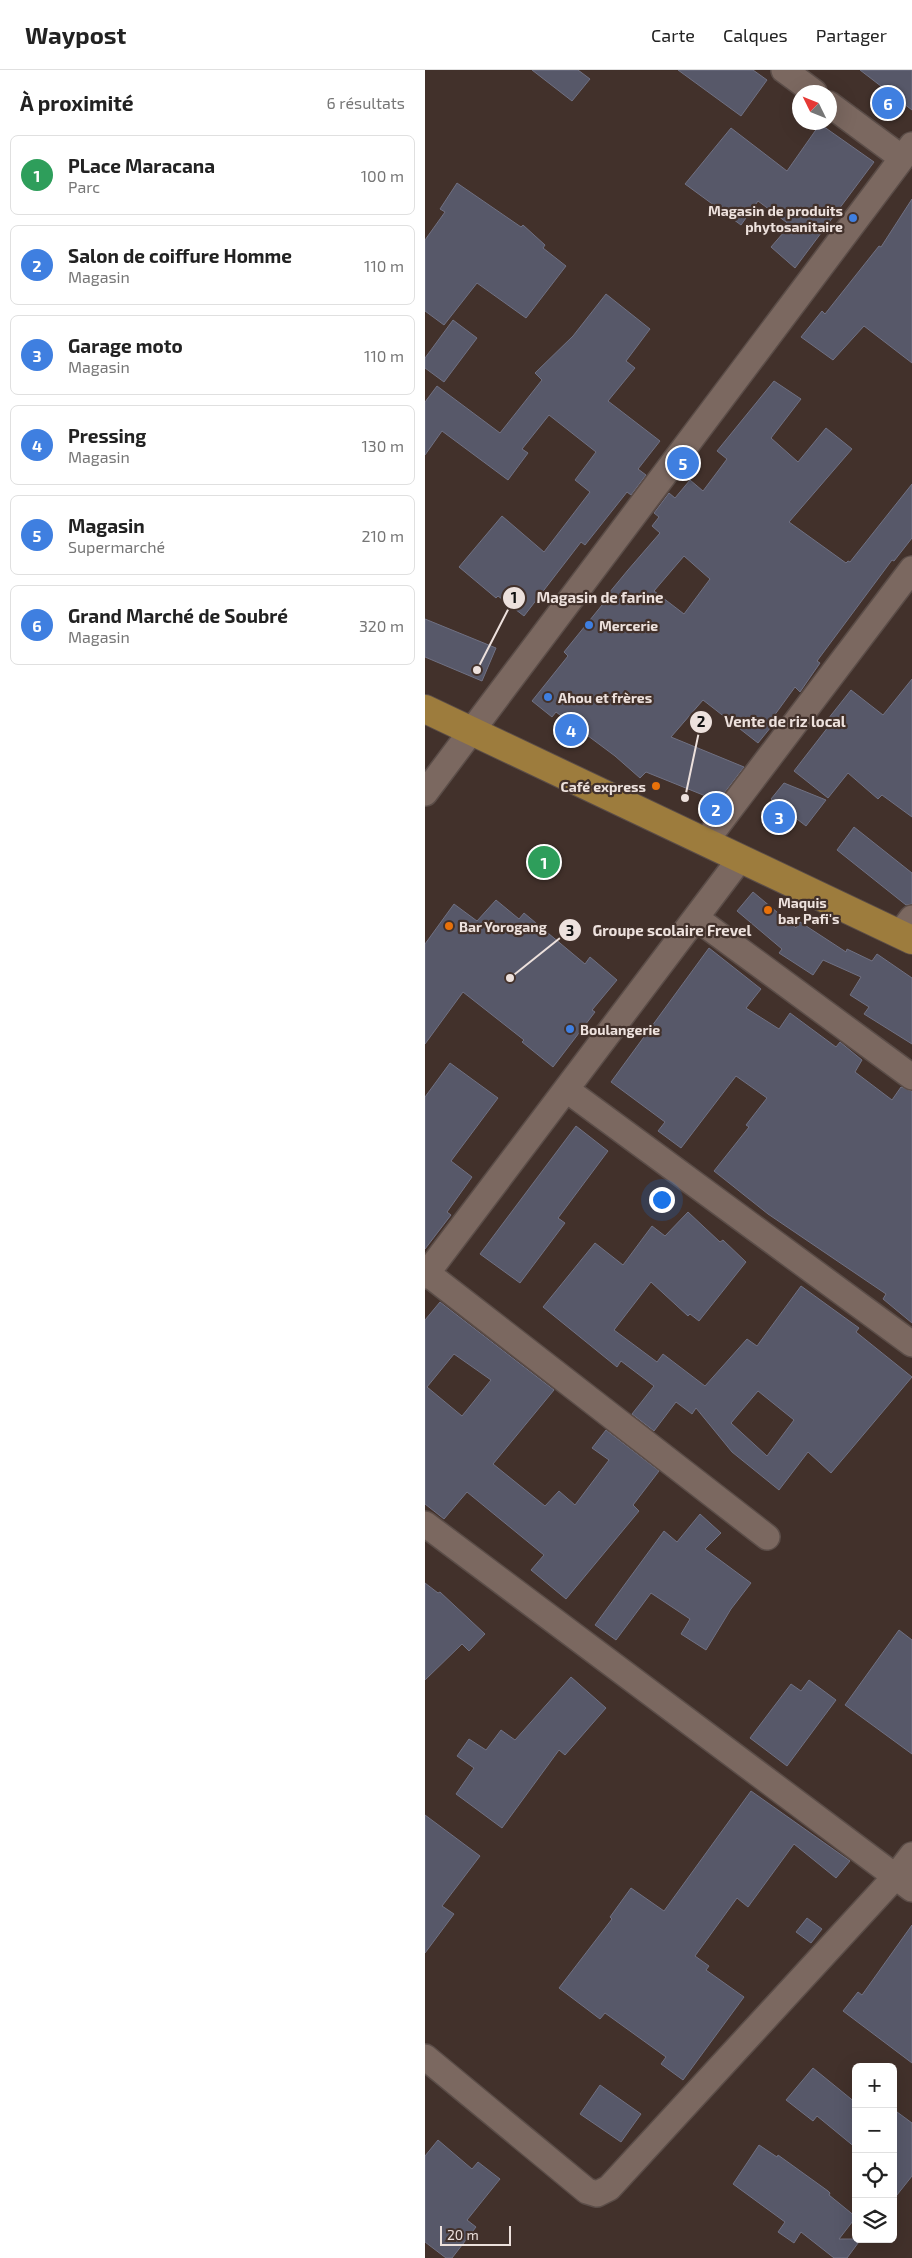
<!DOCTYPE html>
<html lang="fr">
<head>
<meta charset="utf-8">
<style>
	body { margin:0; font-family:"Exo 2",sans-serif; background:#f2f2f2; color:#222 }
	.controls { position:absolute; right:15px; bottom:15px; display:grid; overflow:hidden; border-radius:8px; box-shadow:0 5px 20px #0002 }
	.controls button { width:45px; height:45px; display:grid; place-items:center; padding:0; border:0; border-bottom:1px solid #e0e0e0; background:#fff; color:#222; font:25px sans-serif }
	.compass { position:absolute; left:367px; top:15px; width:45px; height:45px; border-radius:50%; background:#fff; box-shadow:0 5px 20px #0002; rotate:313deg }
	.scale { position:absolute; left:15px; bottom:12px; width:71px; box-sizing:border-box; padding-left:5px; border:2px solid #ede1dd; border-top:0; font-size:14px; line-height:18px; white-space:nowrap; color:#ede1dd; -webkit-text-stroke:4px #42312b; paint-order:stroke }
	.you { position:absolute; left:236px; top:1129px; width:18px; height:18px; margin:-12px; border:4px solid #fff; border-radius:50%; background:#1a73e8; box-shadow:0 0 0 8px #1a73e833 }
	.badge { display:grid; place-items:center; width:32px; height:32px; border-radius:50%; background:#111827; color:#fff; font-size:16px; font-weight:700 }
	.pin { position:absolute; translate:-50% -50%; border:2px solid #fff; box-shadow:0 1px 5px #0006 }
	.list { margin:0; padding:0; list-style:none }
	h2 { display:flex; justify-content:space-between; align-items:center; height:65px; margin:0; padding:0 20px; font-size:21px }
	h2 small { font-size:16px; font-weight:400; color:#767676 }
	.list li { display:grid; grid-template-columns:32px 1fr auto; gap:15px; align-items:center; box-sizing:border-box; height:80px; margin:0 10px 10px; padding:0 10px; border:1px solid #e0e0e0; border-radius:8px }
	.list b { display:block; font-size:19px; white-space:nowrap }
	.list p { margin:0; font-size:16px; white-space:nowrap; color:#767676 }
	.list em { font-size:16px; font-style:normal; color:#767676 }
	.icon { flex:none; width:28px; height:28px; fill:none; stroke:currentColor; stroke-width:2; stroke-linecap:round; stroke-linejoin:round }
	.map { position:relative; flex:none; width:487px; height:2188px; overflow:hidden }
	header { display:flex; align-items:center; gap:30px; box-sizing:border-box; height:70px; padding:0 25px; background:#fff; border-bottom:1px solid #e0e0e0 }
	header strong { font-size:24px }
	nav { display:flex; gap:28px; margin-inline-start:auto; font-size:18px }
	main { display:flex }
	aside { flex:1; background:#fff }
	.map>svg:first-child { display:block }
	.building { fill:#575869; stroke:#707183; fill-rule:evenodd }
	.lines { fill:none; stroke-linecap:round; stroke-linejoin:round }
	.minor-casing { stroke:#5b4d48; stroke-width:28 }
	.major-casing { stroke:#5b4d48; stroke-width:30 }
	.minor { stroke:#7b6860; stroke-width:25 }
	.major { stroke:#9d7c3d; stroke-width:28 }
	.shop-dot { fill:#3f7fe0; stroke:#42312b; stroke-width:2 }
	.food-dot { fill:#e8710a; stroke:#42312b; stroke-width:2 }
	.labels { text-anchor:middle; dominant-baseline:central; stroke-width:4.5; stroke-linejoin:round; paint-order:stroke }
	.poi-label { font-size:14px; font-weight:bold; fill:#ede1dd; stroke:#42312b; text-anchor:start }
	.leader { fill:none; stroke:#ede1dd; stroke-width:2 }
	.callout-dot { fill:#ede1dd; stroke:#42312b; stroke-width:2 }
	.mark-label { font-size:15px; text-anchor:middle; font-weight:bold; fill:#111 }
	.callout-label { font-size:15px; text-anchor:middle; font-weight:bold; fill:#ede1dd; stroke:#42312b; stroke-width:4.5; stroke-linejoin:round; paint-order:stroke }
</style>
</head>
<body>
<header>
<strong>Waypost</strong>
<nav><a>Carte</a><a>Calques</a><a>Partager</a></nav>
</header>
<main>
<aside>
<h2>À proximité<small>6 résultats</small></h2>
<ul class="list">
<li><span class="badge" style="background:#2e9e5b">1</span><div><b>PLace Maracana</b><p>Parc</p></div><em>100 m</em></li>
<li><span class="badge" style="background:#3f7fe0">2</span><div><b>Salon de coiffure Homme</b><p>Magasin</p></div><em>110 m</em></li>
<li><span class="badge" style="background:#3f7fe0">3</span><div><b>Garage moto</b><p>Magasin</p></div><em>110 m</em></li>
<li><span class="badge" style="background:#3f7fe0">4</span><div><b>Pressing</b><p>Magasin</p></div><em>130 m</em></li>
<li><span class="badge" style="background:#3f7fe0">5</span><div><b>Magasin</b><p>Supermarché</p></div><em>210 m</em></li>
<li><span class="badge" style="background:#3f7fe0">6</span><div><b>Grand Marché de Soubré</b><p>Magasin</p></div><em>320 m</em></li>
</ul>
</aside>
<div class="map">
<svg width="487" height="2188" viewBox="0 0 487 2188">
	<rect width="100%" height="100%" fill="#42312b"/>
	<path class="building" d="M107,0H153L165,9L147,31Z
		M253,0H328L342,10L316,46Z
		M435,0H487V40Z
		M395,54L449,92L370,198L346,177L365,155L333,131L316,155L260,114L306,58L362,101Z
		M32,113L96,157L98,155L120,175L118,178L141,196L101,248L52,213L19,255L0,241V170L20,142L15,139Z
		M487,129V293L439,256L408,290L376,267L397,241L400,244L454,176L456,177Z
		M181,224L225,259L201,291L210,298L183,331L235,371L213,399L221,405L206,425L202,422L160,475L156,472L99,546L73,526L71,528L34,497L77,446L119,482L165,422L150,410L171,382L124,345L97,379L103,383L83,410L17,361L0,385V332L12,316L75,363L117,310L110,303L148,266Z
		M28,250L52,268L19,312L0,298V288Z
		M349,311L376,329L346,368L373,392L401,358L427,379L364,452L421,493L423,491L425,492L487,414V468L469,491L467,490L392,591L395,593L375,622L370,617L346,650L350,652L333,673L278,630L246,667L319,697L293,731L221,702L215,708L190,686L131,642L127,647L107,631L143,586L139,582L186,524L184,523L203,500L235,463L227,456L234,447L229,443L244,423L250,428L265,410L278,421L302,389L292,381ZM259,486L285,509L259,544L229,521Z
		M0,549L71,578L57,611L0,587Z
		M487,609V747L457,725L453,729L423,703L403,728L369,701L407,652L403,649L426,620L458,645Z
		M359,713L401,730L381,756L346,729Z
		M429,757L487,803V834L481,835L412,780Z
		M328,822L371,858L375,852L421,882L422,879L447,891L452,884L487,908V974L439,944L444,937L425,925L436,907L398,890L388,905L354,883L357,879L312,841Z
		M71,830L94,849L99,843L160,894L165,887L192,910L167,940L170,942L128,997L97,972L99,970L38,922L0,974V874L29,834L52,851Z
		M284,878L336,919L321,938L354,959L365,943L411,977L415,972L437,990L430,1002L467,1030L476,1017L487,1021V1253L458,1229L461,1224L343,1144L289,1101L324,1057L321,1055L342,1028L311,1006L256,1078L233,1061L240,1052L186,1012Z
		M25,993L73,1028L26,1091L47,1107L22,1142L26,1145L0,1179V1027Z
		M151,1056L183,1081L133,1148L140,1153L95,1213L55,1184Z
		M263,1142L295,1172L298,1170L321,1192L274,1251L265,1244L263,1246L226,1212L189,1260L232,1292L238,1284L280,1316L322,1269L332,1276L376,1216L434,1258L431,1262L487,1307L406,1403L383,1382L354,1420L307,1382L271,1338L267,1344L251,1332L229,1361L207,1344L229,1316L196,1291L192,1297L118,1237L170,1173L198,1195L227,1156L240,1166ZM333,1321L369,1350L342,1386L306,1353Z
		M15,1232L129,1320L68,1394L120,1436L134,1421L150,1435L184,1390L167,1378L181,1360L234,1401L208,1435L214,1441L141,1529L106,1500L119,1485L42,1422L19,1449L0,1434V1250ZM29,1284L66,1310L37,1346L2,1317Z
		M275,1444L296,1463L280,1479L326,1513L306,1539L281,1580L256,1564L265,1549L226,1523L191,1570L170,1555L239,1461L252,1472Z
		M0,1513L13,1523L15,1522L60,1564L44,1581L37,1574L0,1610Z
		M474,1560L487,1570V1684L420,1635Z
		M146,1607L181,1638L140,1685L134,1680L77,1758L31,1724L49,1698L32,1686L44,1669L61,1680L76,1660L90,1670Z
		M384,1610L411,1630L362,1696L325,1668L366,1614L376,1621Z
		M326,1721L425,1791L411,1808L369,1774L323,1837L312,1828L270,1886L284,1896L281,1900L319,1927L258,2010L236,1994L241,1987L180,1943L175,1949L134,1918L187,1849L185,1847L206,1818L239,1841Z
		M0,1745L55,1786L17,1836L29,1844L0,1883Z
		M382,1848L397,1859L386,1873L371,1862Z
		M487,1855V1993L418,1941L433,1922L437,1925Z
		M388,1998L431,2033V2078L392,2046L388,2051L361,2030Z
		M175,2015L216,2044L196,2072L155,2044Z
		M468,2039L487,2053V2106L468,2130Z
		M13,2070L47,2099L53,2092L75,2109L42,2150L51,2157L27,2188H21L0,2172V2086Z
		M334,2075L352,2087L353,2085L403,2121L405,2123L404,2125L431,2147L414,2169H436L422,2188H409L376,2162L369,2173L353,2162L360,2152L308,2114Z"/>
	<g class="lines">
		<g class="minor-casing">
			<path id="minor" d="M359,0L389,22
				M404,34L477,88
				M0,723L487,75
				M280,772L487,499
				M271,848L487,1007
				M475,864L487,848
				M142,1020L487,1274
				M2,1203L342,1467
				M0,1206L315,789
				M0,1454L487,1819
				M0,1987L162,2121L172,2124L184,2118L471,1806L487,1785"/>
		</g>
		<g class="major-casing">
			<path id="major" d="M0,639L487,870"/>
		</g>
		<use href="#minor" class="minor"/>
		<use href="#major" class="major"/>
	</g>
	<g class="shop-dot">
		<circle cx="428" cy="148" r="5"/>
		<circle cx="164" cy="555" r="5"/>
		<circle cx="123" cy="627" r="5"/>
		<circle cx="145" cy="959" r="5"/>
	</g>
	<g class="food-dot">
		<circle cx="231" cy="716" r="5"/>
		<circle cx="343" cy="840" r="5"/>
		<circle cx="24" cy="856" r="5"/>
	</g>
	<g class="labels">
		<g class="poi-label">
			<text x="418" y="140" text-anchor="end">Magasin de produits<tspan x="418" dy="16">phytosanitaire</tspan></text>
			<text x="174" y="555">Mercerie</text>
			<text x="133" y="627">Ahou et frères</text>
			<text x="221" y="716" text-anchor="end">Café express</text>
			<text x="353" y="832">Maquis<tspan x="353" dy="16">bar Pafi's</tspan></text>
			<text x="34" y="856">Bar Yorogang</text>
			<text x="155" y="959">Boulangerie</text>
		</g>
	</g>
	<path class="leader" d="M52 600L89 528M260 728L276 652M85 908L145 860"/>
	<g class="callout-dot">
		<circle cx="52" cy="600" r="5"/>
		<circle cx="260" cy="728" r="5"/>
		<circle cx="85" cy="908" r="5"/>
		<circle cx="89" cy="528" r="12"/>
		<circle cx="276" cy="652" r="12"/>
		<circle cx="145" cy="860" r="12"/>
	</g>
	<g class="mark-label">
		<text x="89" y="533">1</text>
		<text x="276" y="657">2</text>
		<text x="145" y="866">3</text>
	</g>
	<g class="callout-label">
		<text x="175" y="533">Magasin de farine</text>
		<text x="360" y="657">Vente de riz local</text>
		<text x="247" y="866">Groupe scolaire Frevel</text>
	</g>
</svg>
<div class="controls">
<button>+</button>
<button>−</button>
<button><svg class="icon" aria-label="locate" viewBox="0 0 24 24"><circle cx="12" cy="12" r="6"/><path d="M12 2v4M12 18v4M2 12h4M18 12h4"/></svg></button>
<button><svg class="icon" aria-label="layers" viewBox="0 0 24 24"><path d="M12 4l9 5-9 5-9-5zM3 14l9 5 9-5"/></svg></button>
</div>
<svg class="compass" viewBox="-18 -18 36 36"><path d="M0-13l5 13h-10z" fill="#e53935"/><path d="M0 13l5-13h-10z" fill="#767676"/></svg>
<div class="scale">20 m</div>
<div class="you"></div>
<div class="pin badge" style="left:119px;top:792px;background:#2e9e5b">1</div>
<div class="pin badge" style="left:291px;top:739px;background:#3f7fe0">2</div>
<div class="pin badge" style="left:354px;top:747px;background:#3f7fe0">3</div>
<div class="pin badge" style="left:146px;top:660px;background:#3f7fe0">4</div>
<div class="pin badge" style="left:258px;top:393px;background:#3f7fe0">5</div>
<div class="pin badge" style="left:463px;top:33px;background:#3f7fe0">6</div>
</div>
</main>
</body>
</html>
